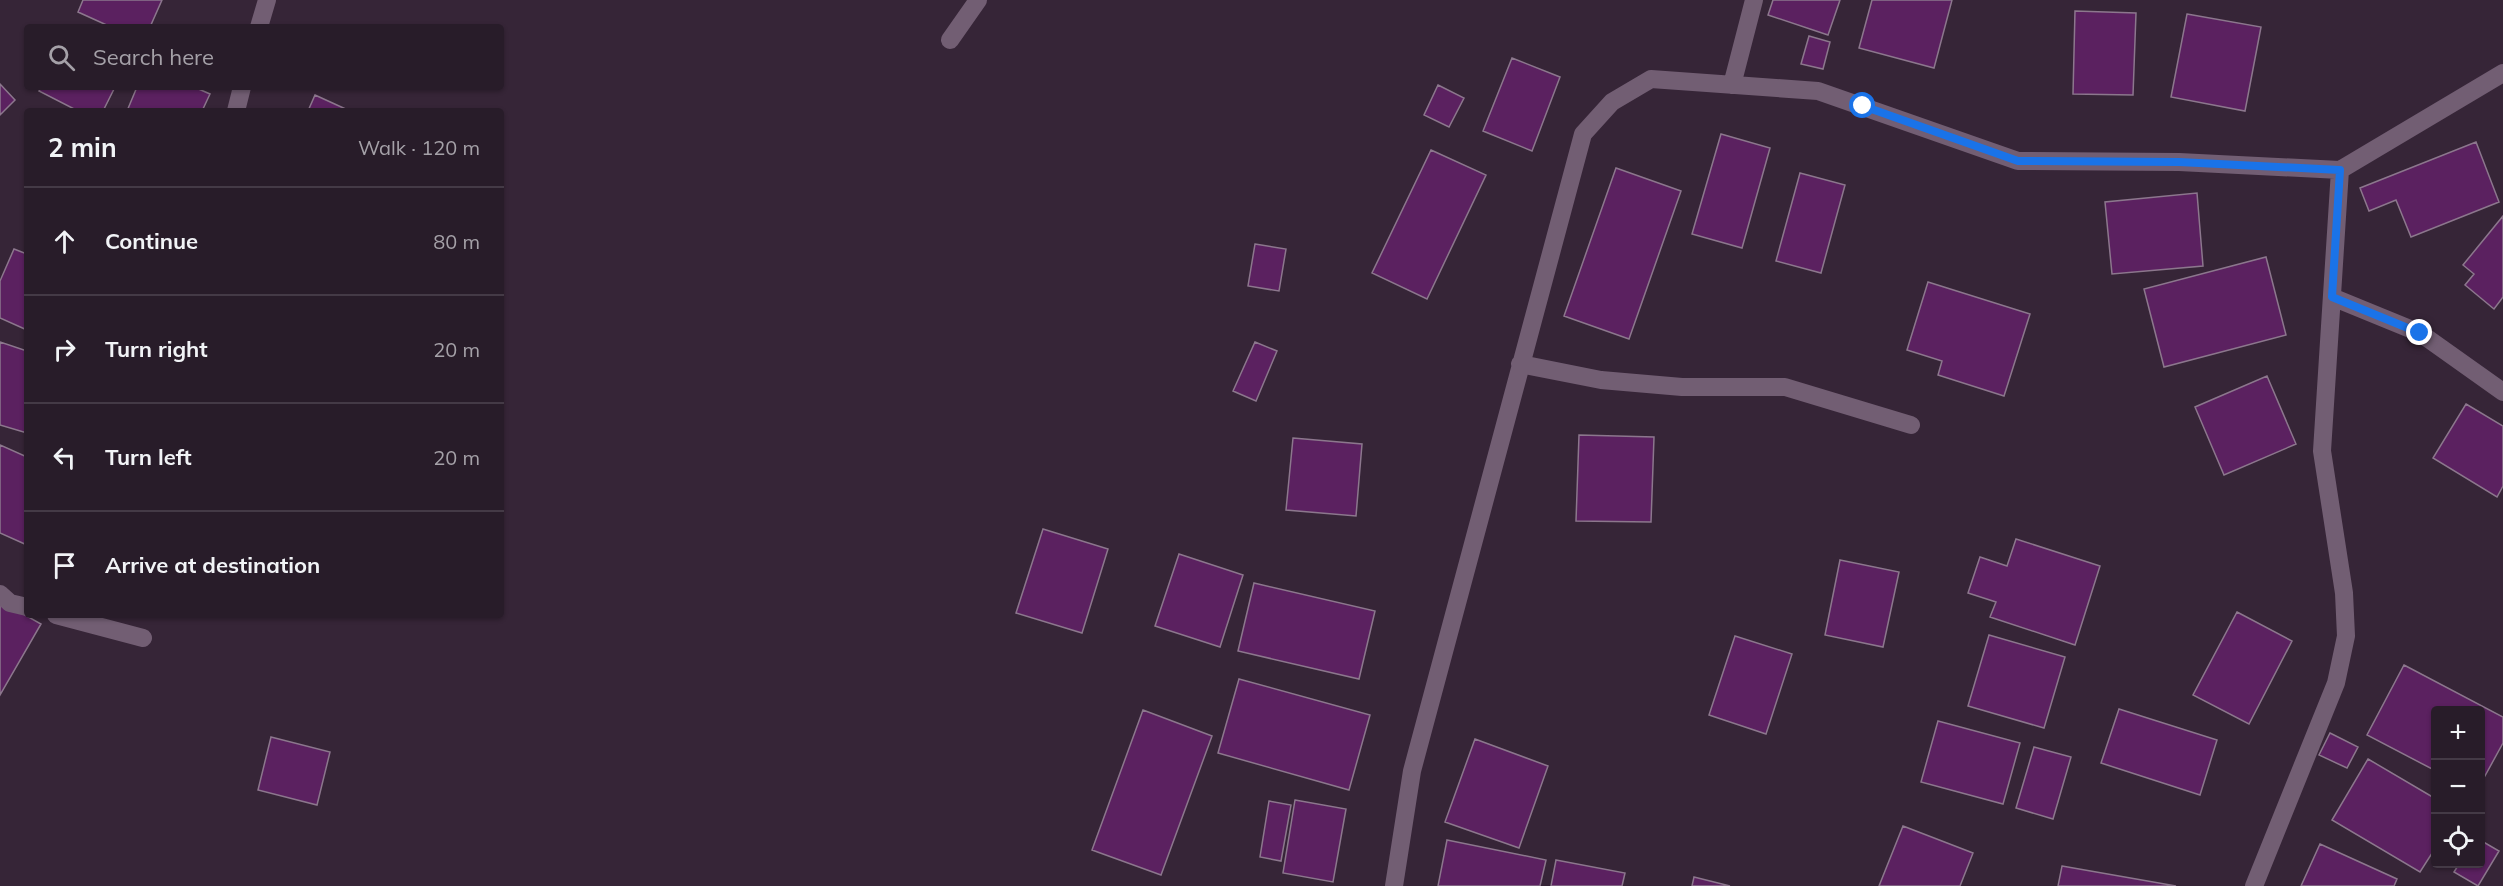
<!DOCTYPE html>
<html lang="en">
<head>
<meta charset="utf-8">
<style>
	body { margin:0; font-family:Mulish,sans-serif; background:#342935; color:#f1f3f6 }
	.controls { position:absolute; right:18px; bottom:18px; display:grid; overflow:hidden; border-radius:6px; box-shadow:0 2px 4px #0004 }
	.controls button { width:54px; height:54px; display:grid; place-items:center; padding:0; border:0; border-bottom:2px solid #443a46; background:#281c29; color:#f1f3f6; font:30px sans-serif }
	.stop { position:absolute; width:18px; height:18px; margin:-14px; border:4px solid #1a73e8; border-radius:50%; background:#fff }
	.stop.end { background:#1a73e8; border-color:#fff; box-shadow:0 2px 6px #0008 }
	.list { margin:0; padding:0; list-style:none }
	h2 { display:flex; justify-content:space-between; align-items:center; height:78px; margin:0; padding:0 24px; font-size:26px }
	h2 small { font-size:20px; font-weight:400; color:#a5a1a8 }
	.list li { display:grid; grid-template-columns:39px 1fr auto; gap:18px; align-items:center; box-sizing:border-box; height:108px; padding:0 24px; border-top:2px solid #443a46 }
	.list b { display:block; font-size:22px; white-space:nowrap }
	.list em { font-size:20px; font-style:normal; color:#a5a1a8 }
	.icon { flex:none; width:33px; height:33px; fill:none; stroke:currentColor; stroke-width:2; stroke-linecap:round; stroke-linejoin:round }
	.map { position:relative; flex:none; width:2503px; height:886px; overflow:hidden }
	.search { position:absolute; background:#281c29; box-shadow:0 2px 4px #0004; left:24px; top:24px; width:480px; height:66px; display:flex; align-items:center; gap:15px; box-sizing:border-box; padding:0 21px; border-radius:6px; color:#a5a1a8; font-size:22px }
	.panel { position:absolute; background:#281c29; box-shadow:0 2px 4px #0004; left:24px; top:108px; width:480px; height:510px; border-radius:6px }
	.map>svg:first-child { display:block }
	.building { fill:#5b2160; stroke:#8c778d; stroke-width:1.5 }
	.lines { fill:none; stroke-linecap:round; stroke-linejoin:round }
	.minor { stroke:#725e73; stroke-width:18 }
	.route { stroke:#1a73e8; stroke-width:8 }
</style>
</head>
<body>
<div class="map">
<svg width="2503" height="886" viewBox="0 0 2503 886">
	<rect width="100%" height="100%" fill="#362537"/>
	<path class="building" d="M83,0H162L150,27H111L78,12Z
		M1773,0H1840L1828,35L1768,15Z
		M1872,0H1952L1934,68L1859,48Z
		M2075,11L2136,13L2133,95L2073,94Z
		M2187,14L2261,27L2245,111L2171,97Z
		M1809,36L1830,42L1823,69L1801,64Z
		M1512,58L1560,77L1532,151L1483,131Z
		M0,84L15,100L0,115Z
		M1438,85L1464,98L1449,127L1424,115Z
		M42,87H115L103,111H78L39,91Z
		M137,87H194L210,94L202,111H127Z
		M315,95L350,111H308Z
		M1721,134L1770,148L1742,248L1692,234Z
		M2476,142L2499,202L2411,237L2396,200L2369,211L2360,188Z
		M1431,150L1486,175L1427,299L1372,273Z
		M1616,168L1681,191L1629,339L1564,316Z
		M1800,173L1845,185L1821,273L1776,261Z
		M2197,193L2203,266L2112,274L2105,202Z
		M2503,216V297L2494,309L2465,285L2474,274L2463,265Z
		M1255,244L1286,249L1279,291L1248,286Z
		M14,249L27,254V330L0,318V281Z
		M2266,257L2286,335L2164,367L2144,289Z
		M1928,282L2030,314L2004,396L1938,375L1942,361L1907,350Z
		M0,342L27,351V433L0,425Z
		M1255,342L1277,351L1256,401L1233,391Z
		M2267,376L2296,444L2224,475L2195,407Z
		M2466,404L2503,426V486L2497,497L2433,458Z
		M1579,435L1654,437L1651,522L1576,521Z
		M1293,438L1362,444L1356,516L1286,510Z
		M0,445L27,457V545L0,533Z
		M1043,529L1108,549L1082,633L1016,613Z
		M2016,539L2100,566L2075,645L1990,617L1996,602L1968,593L1980,557L2007,566Z
		M1179,554L1243,575L1220,647L1155,626Z
		M1840,560L1899,572L1883,647L1825,635Z
		M1254,583L1375,611L1359,679L1238,651Z
		M0,601L41,624L0,695Z
		M2237,612L2292,641L2249,724L2193,695Z
		M1989,635L2065,657L2044,728L1968,706Z
		M1735,636L1792,654L1766,734L1709,715Z
		M2404,665L2503,717V743L2480,785V710H2436V771L2367,735Z
		M1239,679L1370,715L1349,790L1218,753Z
		M2119,709L2217,740L2200,795L2101,763Z
		M1143,710L1212,736L1161,875L1092,850Z
		M1938,721L2020,743L2003,804L1921,782Z
		M2330,733L2358,747L2347,768L2319,755Z
		M271,737L330,752L317,805L258,790Z
		M1475,739L1548,766L1519,848L1445,822Z
		M2034,747L2071,757L2053,819L2016,808Z
		M2368,759L2436,799V847L2420,872L2332,820Z
		M1295,800L1346,809L1333,882L1283,873Z
		M1269,801L1291,805L1281,861L1260,857Z
		M1903,826L1973,853L1960,886H1879Z
		M1447,840L1546,860L1540,886H1438Z
		M2480,840L2499,851L2478,886L2454,872L2459,864H2480Z
		M2320,844L2397,879L2394,886H2301Z
		M1556,860L1625,873L1622,886H1551Z
		M2062,866L2176,886H2058Z
		M1694,877L1730,886H1692Z"/>
	<g class="lines">
		<path class="minor" d="M259,27L267,0
			M950,40L978,0
			M1732,85L1754,0
			M236,111L242,87
			M2332,297L2420,333L2503,392
			M1520,364L1601,380L1682,387H1785L1911,425
			M0,594L10,603L27,607
			M56,615L143,638
			M1394,886L1412,771L1583,134L1612,102L1651,79L1818,91L2018,161L2179,162L2340,170L2503,73
			M2254,886L2336,683L2346,636L2344,593L2322,451L2340,170"/>
	</g>
	<g class="lines">
		<path class="route" d="M1863,106L2018,161L2179,162L2340,170L2332,297L2420,333"/>
	</g>
</svg>
<div class="controls">
<button>+</button>
<button>−</button>
<button><svg class="icon" aria-label="locate" viewBox="0 0 24 24"><circle cx="12" cy="12" r="6"/><path d="M12 2v4M12 18v4M2 12h4M18 12h4"/></svg></button>
</div>
<div class="stop" style="left:1863px;top:106px"></div>
<div class="stop end" style="left:2420px;top:333px"></div>
<div class="search"><svg class="icon" aria-label="search" viewBox="0 0 24 24"><circle cx="10" cy="10" r="6"/><path d="M15 15l6 6"/></svg>Search here</div>
<section class="panel">
<h2>2 min<small>Walk · 120 m</small></h2>
<ul class="list">
<li><svg class="icon" aria-label="ahead" viewBox="0 0 24 24"><path d="M12 20V5M6 11l6-6 6 6"/></svg><div><b>Continue</b></div><em>80 m</em></li>
<li><svg class="icon" aria-label="right" viewBox="0 0 24 24"><path d="M7 20v-9h11M14 6l5 5-5 5"/></svg><div><b>Turn right</b></div><em>20 m</em></li>
<li><svg class="icon" aria-label="left" viewBox="0 0 24 24"><path d="M17 20v-9H6M10 6l-5 5 5 5"/></svg><div><b>Turn left</b></div><em>20 m</em></li>
<li><svg class="icon" aria-label="arrive" viewBox="0 0 24 24"><path d="M6 21V4h12l-3 4 3 4H6"/></svg><div><b>Arrive at destination</b></div></li>
</ul>
</section>
</div>
</body>
</html>
